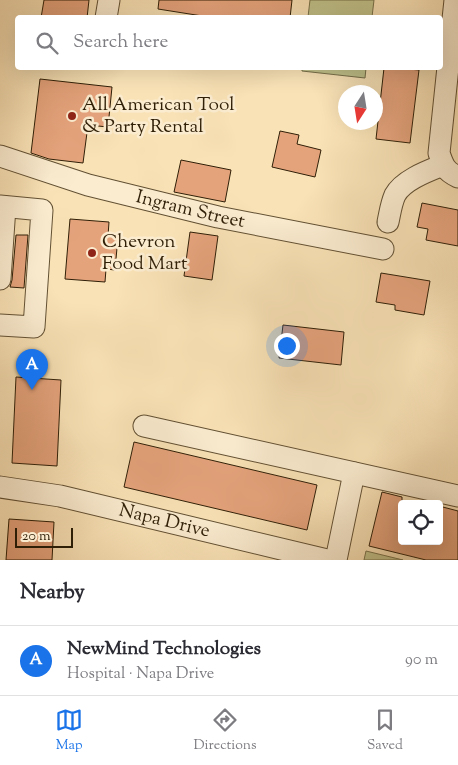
<!DOCTYPE html>
<html lang="en">
<head>
<meta charset="utf-8">
<style>
	body { margin:0; font-family:"Sorts Mill Goudy",serif; background:#f2f2f3; color:#2b2b33 }
	.controls { position:absolute; right:15px; bottom:15px; display:grid; overflow:hidden; border-radius:5px; box-shadow:0 5px 20px #0002 }
	.controls button { width:45px; height:45px; display:grid; place-items:center; padding:0; border:0; border-bottom:1px solid #e1e1e2; background:#fff; color:#2b2b33; font:25px sans-serif }
	.compass { position:absolute; left:338px; top:85px; width:45px; height:45px; border-radius:50%; background:#fff; box-shadow:0 5px 20px #0002; rotate:192deg }
	.scale { position:absolute; left:15px; bottom:12px; width:58px; box-sizing:border-box; padding-left:5px; border:2px solid #2f1f07; border-top:0; font-size:14px; line-height:18px; white-space:nowrap; color:#2f1f07; -webkit-text-stroke:4px #fbecd0; paint-order:stroke }
	.you { position:absolute; left:286px; top:345px; width:18px; height:18px; margin:-12px; border:4px solid #fff; border-radius:50%; background:#1a73e8; box-shadow:0 0 0 8px #1a73e833 }
	.badge { display:grid; place-items:center; width:32px; height:32px; border-radius:50%; background:#1a73e8; color:#fff; font-size:16px; font-weight:700 }
	.pin { position:absolute; translate:-50% -41px; filter:drop-shadow(0 1px 2px #0008) }
	.pin::after { content:''; position:absolute; top:26px; width:18px; height:15px; background:inherit; clip-path:polygon(0 0,100% 0,50% 100%) }
	.list { margin:0; padding:0; list-style:none }
	h2 { display:flex; justify-content:space-between; align-items:center; height:65px; margin:0; padding:0 20px; font-size:21px }
	h2 small { font-size:16px; font-weight:400; color:#7c7c81 }
	.list li { display:grid; grid-template-columns:32px 1fr auto; gap:15px; align-items:center; box-sizing:border-box; height:70px; padding:0 20px; border-top:1px solid #e1e1e2 }
	.list b { display:block; font-size:19px; white-space:nowrap }
	.list p { margin:0; font-size:16px; white-space:nowrap; color:#7c7c81 }
	.list em { font-size:16px; font-style:normal; color:#7c7c81 }
	.icon { flex:none; width:28px; height:28px; fill:none; stroke:currentColor; stroke-width:2; stroke-linecap:round; stroke-linejoin:round }
	.map { position:relative; flex:none; width:458px; height:560px; overflow:hidden }
	.search { position:absolute; background:#fff; box-shadow:0 5px 20px #0002; left:15px; right:15px; top:15px; height:55px; display:flex; align-items:center; gap:12px; box-sizing:border-box; padding:0 18px; border-radius:5px; color:#7c7c81; font-size:19px }
	.sheet { height:135px; background:#fff }
	nav { display:flex; justify-content:space-around; align-items:center; box-sizing:border-box; height:70px; border-top:1px solid #e1e1e2; background:#fff; font-size:14px; color:#7c7c81 }
	nav a { display:grid; justify-items:center; gap:2px }
	nav .on { color:#1a73e8 }
	.map>svg:first-child { display:block }
	.green { fill:#c1c28b; stroke:#787049 }
	.building { fill:#e5a37c; stroke:#2f1f07 }
	.lines { fill:none; stroke-linecap:round; stroke-linejoin:round }
	.minor-casing { stroke:#625033; stroke-width:23 }
	.minor { stroke:#fbecd0; stroke-width:21 }
	.poi-dot { fill:#8f2418; stroke:#fbecd0; stroke-width:2 }
	.labels { text-anchor:middle; dominant-baseline:central; stroke-width:5; stroke-linejoin:round; paint-order:stroke }
	.poi-label { font-size:19px; fill:#2f1f07; stroke:#fbecd0; text-anchor:start }
	.street-label { font-size:19px; fill:#2f1f07; stroke:#fbecd0 }
</style>
</head>
<body>
<div class="map">
<svg width="458" height="560" viewBox="0 0 458 560">
	<rect width="100%" height="100%" fill="#f9e2b6"/>
	<filter id="stains"><feTurbulence type="fractalNoise" baseFrequency=".004" numOctaves="4"/><feColorMatrix values="0 0 0 0 .2 0 0 0 0 .09 0 0 0 0 .02 0 0 0 .5 -.17"/></filter>
	<radialGradient id="worn" r=".72"><stop offset=".6" stop-color="#630" stop-opacity="0"/><stop offset="1" stop-color="#630" stop-opacity=".3"/></radialGradient>
	<path class="green" d="M310,0H374L372,17H308Z
		M302,68H366L365,78L302,71Z
		M366,551L403,560H364Z"/>
	<path class="building" d="M44,0H89L87,18H41Z
		M159,0H292L290,18H215L158,9Z
		M384,68H398L419,70L410,143L376,139Z
		M40,79L112,87L108,127L88,125L83,163L49,159L31,153Z
		M280,131L299,135L297,144L321,150L315,177L272,167Z
		M181,160L231,170L225,202L174,192Z
		M422,203L458,210V246L426,240L428,229L417,227Z
		M70,219L109,222L108,236L118,237L115,270L106,269L105,282L65,279Z
		M190,232L218,236L212,280L184,276Z
		M16,235H28L24,288L10,287L12,280Z
		M381,273L430,281L424,315L395,310V305L376,302Z
		M283,325L344,332L341,365L279,358Z
		M16,377L61,380L57,466L12,463Z
		M134,442L317,485L307,530L124,487Z
		M382,492L402,497V541H439V506L458,511V560H426L369,546Z
		M9,519L54,522L52,560H6Z"/>
	<g class="lines">
		<g class="minor-casing">
			<g id="minor">
				<path d="M455,0L439,153C443,165 445,171 458,177"/>
				<path d="M106,18L109,0"/>
				<path id="s1" d="M0,156L88,185L218,217L383,249"/>
				<path d="M0,206L42,210L34,327L0,325"/>
				<path d="M388,222C390,213 391,204 395,195C403,180 428,171 443,165"/>
				<path d="M0,279L5,207"/>
				<path d="M144,426L458,496"/>
				<path id="s2" d="M0,487L60,496L327,560"/>
				<path d="M336,560L354,473"/>
			</g>
		</g>
		<use href="#minor" class="minor"/>
	</g>
	<g class="poi-dot">
		<circle cx="72" cy="116" r="5"/>
		<circle cx="92" cy="253" r="5"/>
	</g>
	<g class="labels">
		<g class="poi-label">
			<text x="82" y="105">All American Tool<tspan x="82" dy="22">&amp; Party Rental</tspan></text>
			<text x="102" y="242">Chevron<tspan x="102" dy="22">Food Mart</tspan></text>
		</g>
		<g class="street-label">
			<text stroke="none"><textPath href="#s1" startOffset="198">Ingram Street</textPath></text>
			<text stroke="none"><textPath href="#s2" startOffset="168">Napa Drive</textPath></text>
		</g>
	</g>
	<rect width="100%" height="100%" filter="url(#stains)"/>
	<rect width="100%" height="100%" fill="url(#worn)"/>
</svg>
<div class="controls">
<button><svg class="icon" aria-label="locate" viewBox="0 0 24 24"><circle cx="12" cy="12" r="6"/><path d="M12 2v4M12 18v4M2 12h4M18 12h4"/></svg></button>
</div>
<svg class="compass" viewBox="-18 -18 36 36"><path d="M0-13l5 13h-10z" fill="#e53935"/><path d="M0 13l5-13h-10z" fill="#7c7c81"/></svg>
<div class="scale">20 m</div>
<div class="you"></div>
<div class="pin badge" style="left:32px;top:390px">A</div>
<div class="search"><svg class="icon" aria-label="search" viewBox="0 0 24 24"><circle cx="10" cy="10" r="6"/><path d="M15 15l6 6"/></svg>Search here</div>
</div>
<section class="sheet">
<h2>Nearby<small></small></h2>
<ul class="list">
<li><span class="badge">A</span><div><b>NewMind Technologies</b><p>Hospital · Napa Drive</p></div><em>90 m</em></li>
</ul>
</section>
<nav>
<a class="on"><svg class="icon" aria-label="map" viewBox="0 0 24 24"><path d="M3 6l6-2 6 2 6-2v14l-6 2-6-2-6 2zM9 4v14M15 6v14"/></svg>Map</a>
<a><svg class="icon" aria-label="directions" viewBox="0 0 24 24"><path d="M12 3l9 9-9 9-9-9zM9 14v-3h6M13 9l2 2-2 2"/></svg>Directions</a>
<a><svg class="icon" aria-label="saved" viewBox="0 0 24 24"><path d="M7 4h10v16l-5-4-5 4z"/></svg>Saved</a>
</nav>
</body>
</html>
